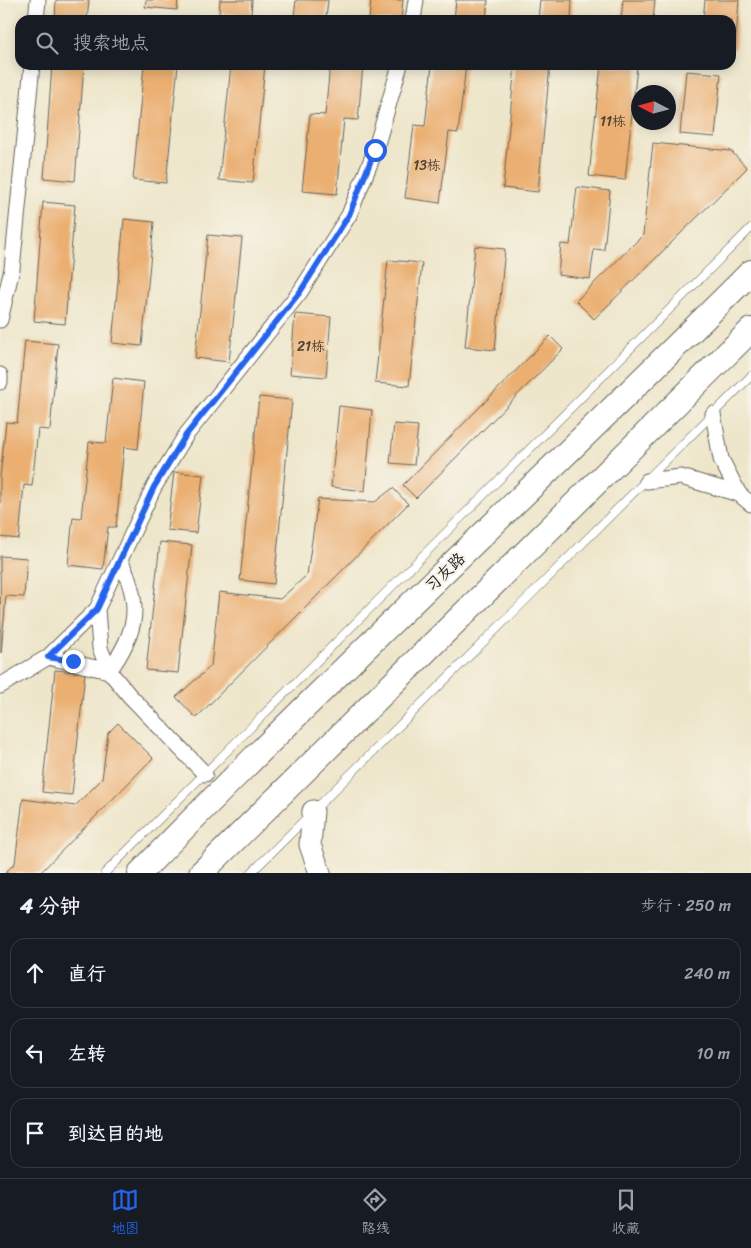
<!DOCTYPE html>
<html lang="zh">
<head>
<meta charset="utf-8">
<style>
	body { margin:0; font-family:Sriracha,"LXGW WenKai TC",sans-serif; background:#242831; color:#f1f3f6 }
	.compass { position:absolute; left:631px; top:85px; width:45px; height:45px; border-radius:50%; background:#171b24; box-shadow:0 2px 12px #0003; rotate:276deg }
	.stop { position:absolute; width:15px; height:15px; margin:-11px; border:4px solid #2563eb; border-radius:50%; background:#fff }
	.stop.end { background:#2563eb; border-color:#fff; box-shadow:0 1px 5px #0008 }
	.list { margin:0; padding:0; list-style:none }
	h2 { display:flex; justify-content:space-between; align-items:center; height:65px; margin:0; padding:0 20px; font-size:21px }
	h2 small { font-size:16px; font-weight:400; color:#9ea1a6 }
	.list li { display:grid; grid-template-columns:32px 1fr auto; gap:15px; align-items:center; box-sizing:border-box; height:70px; margin:0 10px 10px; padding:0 10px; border:1px solid #363941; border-radius:15px }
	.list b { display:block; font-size:19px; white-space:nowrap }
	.list em { font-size:16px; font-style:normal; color:#9ea1a6 }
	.icon { flex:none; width:28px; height:28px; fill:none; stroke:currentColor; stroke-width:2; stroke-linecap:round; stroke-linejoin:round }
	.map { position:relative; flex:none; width:751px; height:873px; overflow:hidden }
	.search { position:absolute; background:#171b24; box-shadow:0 2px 12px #0003; left:15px; right:15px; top:15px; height:55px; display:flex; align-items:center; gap:12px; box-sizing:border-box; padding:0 18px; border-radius:15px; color:#9ea1a6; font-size:19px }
	.sheet { height:305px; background:#171b24 }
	nav { display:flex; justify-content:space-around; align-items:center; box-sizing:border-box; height:70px; border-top:1px solid #363941; background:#171b24; font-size:14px; color:#9ea1a6 }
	nav a { display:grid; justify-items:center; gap:2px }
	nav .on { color:#2563eb }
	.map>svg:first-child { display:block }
	.building { fill:#ebaf71 }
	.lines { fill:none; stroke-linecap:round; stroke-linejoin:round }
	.lane-casing { stroke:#666359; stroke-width:9 }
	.street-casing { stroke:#666359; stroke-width:17 }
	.secondary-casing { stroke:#666359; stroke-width:23 }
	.primary-casing { stroke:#666359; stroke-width:26 }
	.lane { stroke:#fff; stroke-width:8 }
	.street { stroke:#fff; stroke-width:15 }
	.secondary { stroke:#fff; stroke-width:21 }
	.primary { stroke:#fff; stroke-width:24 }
	.route { stroke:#2563eb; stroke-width:6 }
	.labels { text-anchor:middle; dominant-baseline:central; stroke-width:4.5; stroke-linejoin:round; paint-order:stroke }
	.number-label { font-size:14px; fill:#504131 }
	.street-label { font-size:16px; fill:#1c1c1c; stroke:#f7f3e8 }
</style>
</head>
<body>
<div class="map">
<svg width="751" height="873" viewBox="0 0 751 873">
	<rect width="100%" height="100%" fill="#f7f3e8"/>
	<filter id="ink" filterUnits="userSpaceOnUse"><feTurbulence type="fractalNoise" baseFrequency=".02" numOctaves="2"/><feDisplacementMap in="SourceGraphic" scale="10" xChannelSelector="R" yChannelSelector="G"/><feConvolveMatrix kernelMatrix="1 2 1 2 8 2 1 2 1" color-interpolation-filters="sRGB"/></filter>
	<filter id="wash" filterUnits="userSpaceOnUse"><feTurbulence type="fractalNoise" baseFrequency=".0096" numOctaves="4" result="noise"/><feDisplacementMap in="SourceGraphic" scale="20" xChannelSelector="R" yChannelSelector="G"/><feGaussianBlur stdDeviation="1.12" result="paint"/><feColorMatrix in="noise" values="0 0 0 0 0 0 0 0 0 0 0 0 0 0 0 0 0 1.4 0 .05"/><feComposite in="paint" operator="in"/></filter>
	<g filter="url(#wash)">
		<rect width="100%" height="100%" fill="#eee6ca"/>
		<g id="blocks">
			<path class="building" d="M56,0H89L87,20H55Z
				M146,0H178L177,10L145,7Z
				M220,0H252L251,15L219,13Z
				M296,0H328L326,19L294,16Z
				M371,0H403L401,20H369Z
				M456,0H488L486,20H454Z
				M540,0H572L571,20H538Z
				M623,0H655L653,20H621Z
				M705,0H739L735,50H731V20H703Z
				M52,65H84L75,181L44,178Z
				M144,65H178L166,183L133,180Z
				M231,65H265L253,183L219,180Z
				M330,65H363L358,120L344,119L337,194L302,191L310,114L325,115Z
				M432,65H466L458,133L449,132L440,203L405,198L414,125L425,126Z
				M515,65H550L538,192L503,188Z
				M601,65L637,67L625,180L589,176Z
				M686,71L721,74L715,137L680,134Z
				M653,143L731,151L747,168L594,319L576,301L643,235Z
				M577,187L610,191L604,250L594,249L590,279L558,275L561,244L570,245Z
				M43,202L75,205L65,324L34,321Z
				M124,219L154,222L142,346L112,343Z
				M208,235L242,238L229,362L195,358Z
				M475,246L505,249L495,350L465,347Z
				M388,260L422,263L409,386L375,383Z
				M295,314L331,317L326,377L290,374Z
				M550,336L563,349L416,498L403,485Z
				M25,341L58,344L50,430L38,429L32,486L24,485L19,539L0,537V478L6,422L17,423Z
				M113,378L144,382L138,449L124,447L116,527H108L103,569L68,565L73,517L81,518L89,442L106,443Z
				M259,397L292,400L274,584L240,580Z
				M339,406L372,410L365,491L331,487Z
				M394,424L418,426L414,465L390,463Z
				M174,472L203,475L196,533L167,530Z
				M393,488L408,504L196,718L176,697L211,666L219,592L280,599L307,575L318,499L375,502Z
				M160,542L192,545L178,673L146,670Z
				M0,556L27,558L24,597L6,596L1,653Z
				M55,670L85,673L72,795L42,792Z
				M118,723L153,758L40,873H5L15,863L23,799L75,806L102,779L108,733Z"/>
		</g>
	</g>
	<g filter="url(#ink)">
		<use href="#blocks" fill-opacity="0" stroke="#666359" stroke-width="1"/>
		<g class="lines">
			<g class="lane-casing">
				<path id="lane" d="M105,873L751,228
					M251,873L751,376"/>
			</g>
			<g class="street-casing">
				<path id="street" d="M36,20L38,0
					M413,20L416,0
					M0,320L12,269L32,65
					M0,375V382
					M647,481L681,477L739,494L721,459L713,414
					M739,494L751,504
					M97,609L100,648L109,671L129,695L205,774
					M48,657L109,671C138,631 142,604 120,560
					M0,686L48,657L97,609L154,487L186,435L300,292L349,215L375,151L400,65"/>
			</g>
			<g class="secondary-casing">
				<path id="secondary" d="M313,811L310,845L320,873"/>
			</g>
			<g class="primary-casing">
				<path id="primary" d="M140,873C339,668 549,474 751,272
					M201,873L751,330"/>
			</g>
			<use href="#lane" class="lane"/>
			<use href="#street" class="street"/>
			<use href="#secondary" class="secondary"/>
			<use href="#primary" class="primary"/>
		</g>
	</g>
	<g class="lines" filter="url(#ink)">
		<path class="route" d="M73,661L48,657L97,609L154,487L186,435L300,292L349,215L375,150"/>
	</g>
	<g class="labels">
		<g class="number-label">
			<text x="613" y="121">11栋</text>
			<text x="427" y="165">13栋</text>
			<text x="311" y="346">21栋</text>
		</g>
		<g class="street-label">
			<text transform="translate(445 572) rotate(-44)">习友路</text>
		</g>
	</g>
</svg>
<svg class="compass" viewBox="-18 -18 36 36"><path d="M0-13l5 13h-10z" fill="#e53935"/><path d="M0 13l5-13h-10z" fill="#9ea1a6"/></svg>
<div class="stop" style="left:375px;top:150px"></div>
<div class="stop end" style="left:73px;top:661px"></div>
<div class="search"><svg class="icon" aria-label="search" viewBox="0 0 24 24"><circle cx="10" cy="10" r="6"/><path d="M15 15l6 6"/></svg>搜索地点</div>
</div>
<section class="sheet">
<h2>4 分钟<small>步行 · 250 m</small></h2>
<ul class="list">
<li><svg class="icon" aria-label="ahead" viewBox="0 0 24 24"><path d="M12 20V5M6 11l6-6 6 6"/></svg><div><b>直行</b></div><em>240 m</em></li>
<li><svg class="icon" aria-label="left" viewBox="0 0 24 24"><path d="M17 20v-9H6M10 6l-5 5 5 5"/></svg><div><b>左转</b></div><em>10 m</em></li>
<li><svg class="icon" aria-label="arrive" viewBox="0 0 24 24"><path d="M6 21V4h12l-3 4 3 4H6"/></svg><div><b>到达目的地</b></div></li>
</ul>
</section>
<nav>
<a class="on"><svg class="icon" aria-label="map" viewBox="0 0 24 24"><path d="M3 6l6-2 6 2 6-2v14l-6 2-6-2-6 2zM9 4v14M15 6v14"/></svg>地图</a>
<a><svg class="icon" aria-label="directions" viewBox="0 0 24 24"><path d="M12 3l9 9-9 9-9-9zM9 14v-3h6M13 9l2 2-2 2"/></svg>路线</a>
<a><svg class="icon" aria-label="saved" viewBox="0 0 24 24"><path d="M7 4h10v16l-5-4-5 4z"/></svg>收藏</a>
</nav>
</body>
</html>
